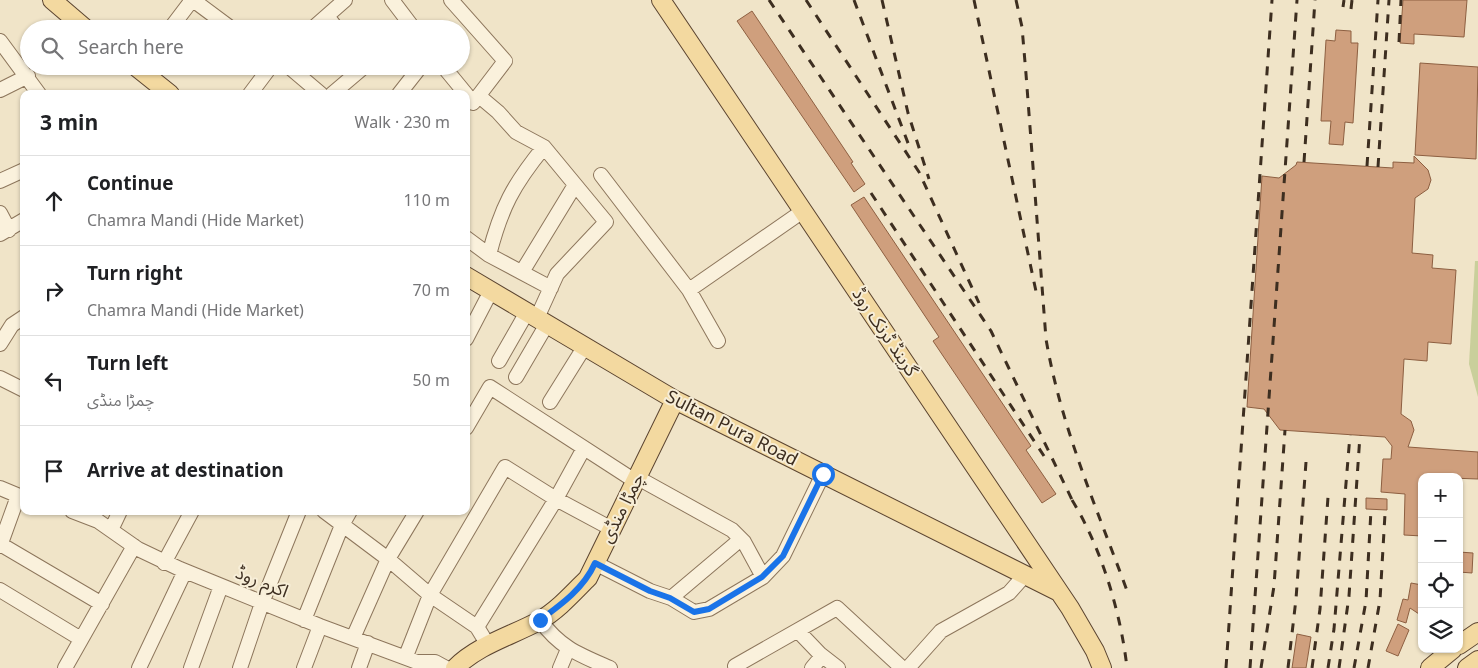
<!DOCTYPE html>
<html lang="en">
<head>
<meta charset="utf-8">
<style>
	body { margin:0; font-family:Georgia,"Noto Sans Arabic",serif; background:#f6f6f6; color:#202124 }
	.controls { position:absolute; right:15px; bottom:15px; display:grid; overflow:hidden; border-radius:10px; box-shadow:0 1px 4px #0004 }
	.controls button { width:45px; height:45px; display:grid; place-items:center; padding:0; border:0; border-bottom:1px solid #e0e0e0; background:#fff; color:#202124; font:25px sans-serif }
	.stop { position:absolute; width:15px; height:15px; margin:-11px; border:4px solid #1a73e8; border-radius:50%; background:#fff }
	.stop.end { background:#1a73e8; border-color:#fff; box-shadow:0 1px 5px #0008 }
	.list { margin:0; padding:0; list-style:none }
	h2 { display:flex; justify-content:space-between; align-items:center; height:65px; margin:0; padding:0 20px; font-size:21px }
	h2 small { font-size:16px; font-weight:400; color:#757577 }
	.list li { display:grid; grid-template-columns:32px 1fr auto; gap:15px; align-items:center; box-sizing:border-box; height:90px; padding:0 20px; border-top:1px solid #e0e0e0 }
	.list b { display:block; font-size:19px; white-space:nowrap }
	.list p { margin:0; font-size:16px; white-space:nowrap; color:#757577 }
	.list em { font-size:16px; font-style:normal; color:#757577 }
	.icon { flex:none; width:28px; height:28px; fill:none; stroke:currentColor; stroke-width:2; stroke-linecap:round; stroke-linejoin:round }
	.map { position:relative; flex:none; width:1478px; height:668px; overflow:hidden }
	.search { position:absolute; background:#fff; box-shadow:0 1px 4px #0004; left:20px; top:20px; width:450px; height:55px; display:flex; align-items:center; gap:12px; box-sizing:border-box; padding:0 18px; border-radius:28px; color:#757577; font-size:19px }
	.panel { position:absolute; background:#fff; box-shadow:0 1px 4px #0004; left:20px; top:90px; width:450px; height:425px; border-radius:10px }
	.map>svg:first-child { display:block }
	.green { fill:#c9cf9b }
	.building { fill:#cf9f7d; stroke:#8d5f41 }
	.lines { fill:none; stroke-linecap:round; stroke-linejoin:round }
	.minor-casing { stroke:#8d765c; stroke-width:16 }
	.major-casing { stroke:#5b4430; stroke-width:20 }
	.minor { stroke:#faf1dc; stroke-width:14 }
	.major { stroke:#f3d9a0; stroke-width:18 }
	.rail { stroke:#3d2e20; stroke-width:3; stroke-dasharray:9 9; stroke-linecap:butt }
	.route { stroke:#1a73e8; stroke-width:6 }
	.labels { text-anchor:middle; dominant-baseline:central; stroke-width:4; stroke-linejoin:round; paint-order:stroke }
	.street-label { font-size:18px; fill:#3d2e20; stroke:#f7eed8 }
</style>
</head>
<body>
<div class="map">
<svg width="1478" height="668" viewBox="0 0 1478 668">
	<rect width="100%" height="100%" fill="#f0e4c8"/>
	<path class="green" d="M1475,261H1478V397L1469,364Z"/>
	<path class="building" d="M1403,0H1467L1464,37L1414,34V44L1400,43Z
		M752,11L853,162L851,163L865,184L854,192L737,21Z
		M1336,30L1351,31V43H1358L1353,123L1345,122L1343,145L1329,144L1331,121H1321L1326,40L1335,41Z
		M1420,63L1478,67L1476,159L1415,155Z
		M1414,156L1428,170L1431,180L1428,189L1415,198L1412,253L1433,255L1432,268L1456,270L1451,344L1428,342L1427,361L1404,359L1401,414L1411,421L1414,430L1408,447L1478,452V479L1422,477V536L1404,535L1405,494L1381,492L1383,459H1391L1392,446L1385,437L1280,430L1264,409L1247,407L1262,176L1279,178L1296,165L1297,162L1393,168V162L1414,163Z
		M864,197L1031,446L1026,450L1056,494L1042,503L933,341L939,337L851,205Z
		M1366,498L1387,499V510L1366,509Z
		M1459,552L1473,553L1472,573L1459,572Z
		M1411,583L1422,585V616L1410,608L1406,623L1397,620L1403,599L1408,600Z
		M1398,624L1409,630L1398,656L1386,651Z
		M1297,634L1311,637L1306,668H1292Z"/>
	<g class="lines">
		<g class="minor-casing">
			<path id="minor" d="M193,0L232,29
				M392,0L414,29
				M451,0L505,61L473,103L466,94
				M327,16L337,29
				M170,29L192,0
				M312,29L345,0
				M0,41L39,94
				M288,66L321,94
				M443,66L466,94
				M0,90L28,76
				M250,94L271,66
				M332,94L365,66
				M399,94L421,66
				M479,96L498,112L516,132L544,147L606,222L557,274L537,318
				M601,175L689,290L718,341
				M0,181L24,170
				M0,213L9,230
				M0,234L24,220
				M466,238L489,255L551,288
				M489,255C501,208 513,185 544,147
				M522,272L575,185
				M689,290L803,211
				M466,339L491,291
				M0,344L12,325L24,317
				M499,361L527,312
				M516,377L547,324
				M0,378L24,390
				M550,402L585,346
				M466,428L490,387L635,481
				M638,478L732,530L744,542L763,577
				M0,488L24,498
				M72,511L98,521L138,549L180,569L320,626L417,662H435L446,668
				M324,511L388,559L430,595L477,627L488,645
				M111,530L120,511
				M0,544L102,604
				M0,546L18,496
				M164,563L192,511
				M595,563L650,591L671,598L694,612L709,609L763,577L783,556L823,474
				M0,590L81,639
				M671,598L741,539
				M304,620L342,525L350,511
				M540,620C560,648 580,655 610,668
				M477,627L556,499L584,448
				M798,631L820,654L838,668
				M353,638L388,559L417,511
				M406,656L430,595L505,467L556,499L612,529
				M735,666L837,608L902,668
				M65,668L134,546
				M139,668L185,571
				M191,668L221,586
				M240,668L262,603L299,511
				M304,668L320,626
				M359,668L368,643
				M560,668L568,649
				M812,668L822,656
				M908,668L941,631L1009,593L1025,575"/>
		</g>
		<g class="major-casing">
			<path id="major" d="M52,0L86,29
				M661,0L1070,608L1095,651L1102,668
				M135,66L170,94
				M466,276L675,400L1059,592
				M1459,645L1478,632
				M455,668C478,645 511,636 539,621C558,610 573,593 588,578L675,400
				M1430,668L1453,649
				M1467,668L1478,660"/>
		</g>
		<use href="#minor" class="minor"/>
		<use href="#major" class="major"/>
		<path class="rail" d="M769,0L991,331L1075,506
			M806,0L919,172L979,303
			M854,0L911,151
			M882,0L908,113L929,179
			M974,0L1037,296
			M1016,0L1022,27L1026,74L1046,339C1061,428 1098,511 1129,596
			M1343,7L1344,0
			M1351,9L1352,0
			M1399,42L1401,0
			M1304,162L1315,0
			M1367,166L1378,0
			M1378,167L1389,0
			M871,193L1044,456
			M1072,500C1101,547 1121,613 1127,668
			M1226,668L1272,0
			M1250,668L1297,0
			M1261,668L1274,586L1285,430
			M1288,668L1296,599L1306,462
			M1312,668L1320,609L1328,497
			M1328,668L1334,629L1350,435
			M1339,668L1349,596L1360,435
			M1354,668L1366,601L1371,510
			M1368,668L1380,600L1385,514"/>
	</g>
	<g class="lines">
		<path class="route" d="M540,620C562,604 584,588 595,563L650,591L670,598L694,612L709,609L762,577L783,556L823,474"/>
	</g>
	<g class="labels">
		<g class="street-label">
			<text transform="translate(885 332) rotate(56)">گرینڈ ٹرنک روڈ</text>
			<text transform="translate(732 428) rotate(27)">Sultan Pura Road</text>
			<text transform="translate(622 508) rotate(-63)">چمڑا منڈی</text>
			<text transform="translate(262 582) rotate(22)">اکرم روڈ</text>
		</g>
	</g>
</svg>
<div class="controls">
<button>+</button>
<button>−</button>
<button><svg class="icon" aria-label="locate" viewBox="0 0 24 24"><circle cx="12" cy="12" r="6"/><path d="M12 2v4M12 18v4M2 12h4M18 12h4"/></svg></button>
<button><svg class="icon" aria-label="layers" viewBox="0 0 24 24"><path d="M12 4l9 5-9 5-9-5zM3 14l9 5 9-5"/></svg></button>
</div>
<div class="stop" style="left:823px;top:474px"></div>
<div class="stop end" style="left:540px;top:620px"></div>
<div class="search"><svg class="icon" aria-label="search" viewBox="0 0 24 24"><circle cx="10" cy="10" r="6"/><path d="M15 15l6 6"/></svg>Search here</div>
<section class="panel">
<h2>3 min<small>Walk · 230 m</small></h2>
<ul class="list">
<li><svg class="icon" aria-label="ahead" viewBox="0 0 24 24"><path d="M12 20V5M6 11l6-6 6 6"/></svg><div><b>Continue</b><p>Chamra Mandi (Hide Market)</p></div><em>110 m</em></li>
<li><svg class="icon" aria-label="right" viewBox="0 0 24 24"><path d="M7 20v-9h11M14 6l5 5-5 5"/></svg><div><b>Turn right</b><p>Chamra Mandi (Hide Market)</p></div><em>70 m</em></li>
<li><svg class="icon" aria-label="left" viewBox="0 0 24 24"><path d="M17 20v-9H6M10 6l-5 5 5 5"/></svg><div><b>Turn left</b><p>چمڑا منڈی</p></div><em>50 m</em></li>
<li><svg class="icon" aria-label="arrive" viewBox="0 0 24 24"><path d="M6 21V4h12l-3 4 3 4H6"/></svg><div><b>Arrive at destination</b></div></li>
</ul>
</section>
</div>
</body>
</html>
